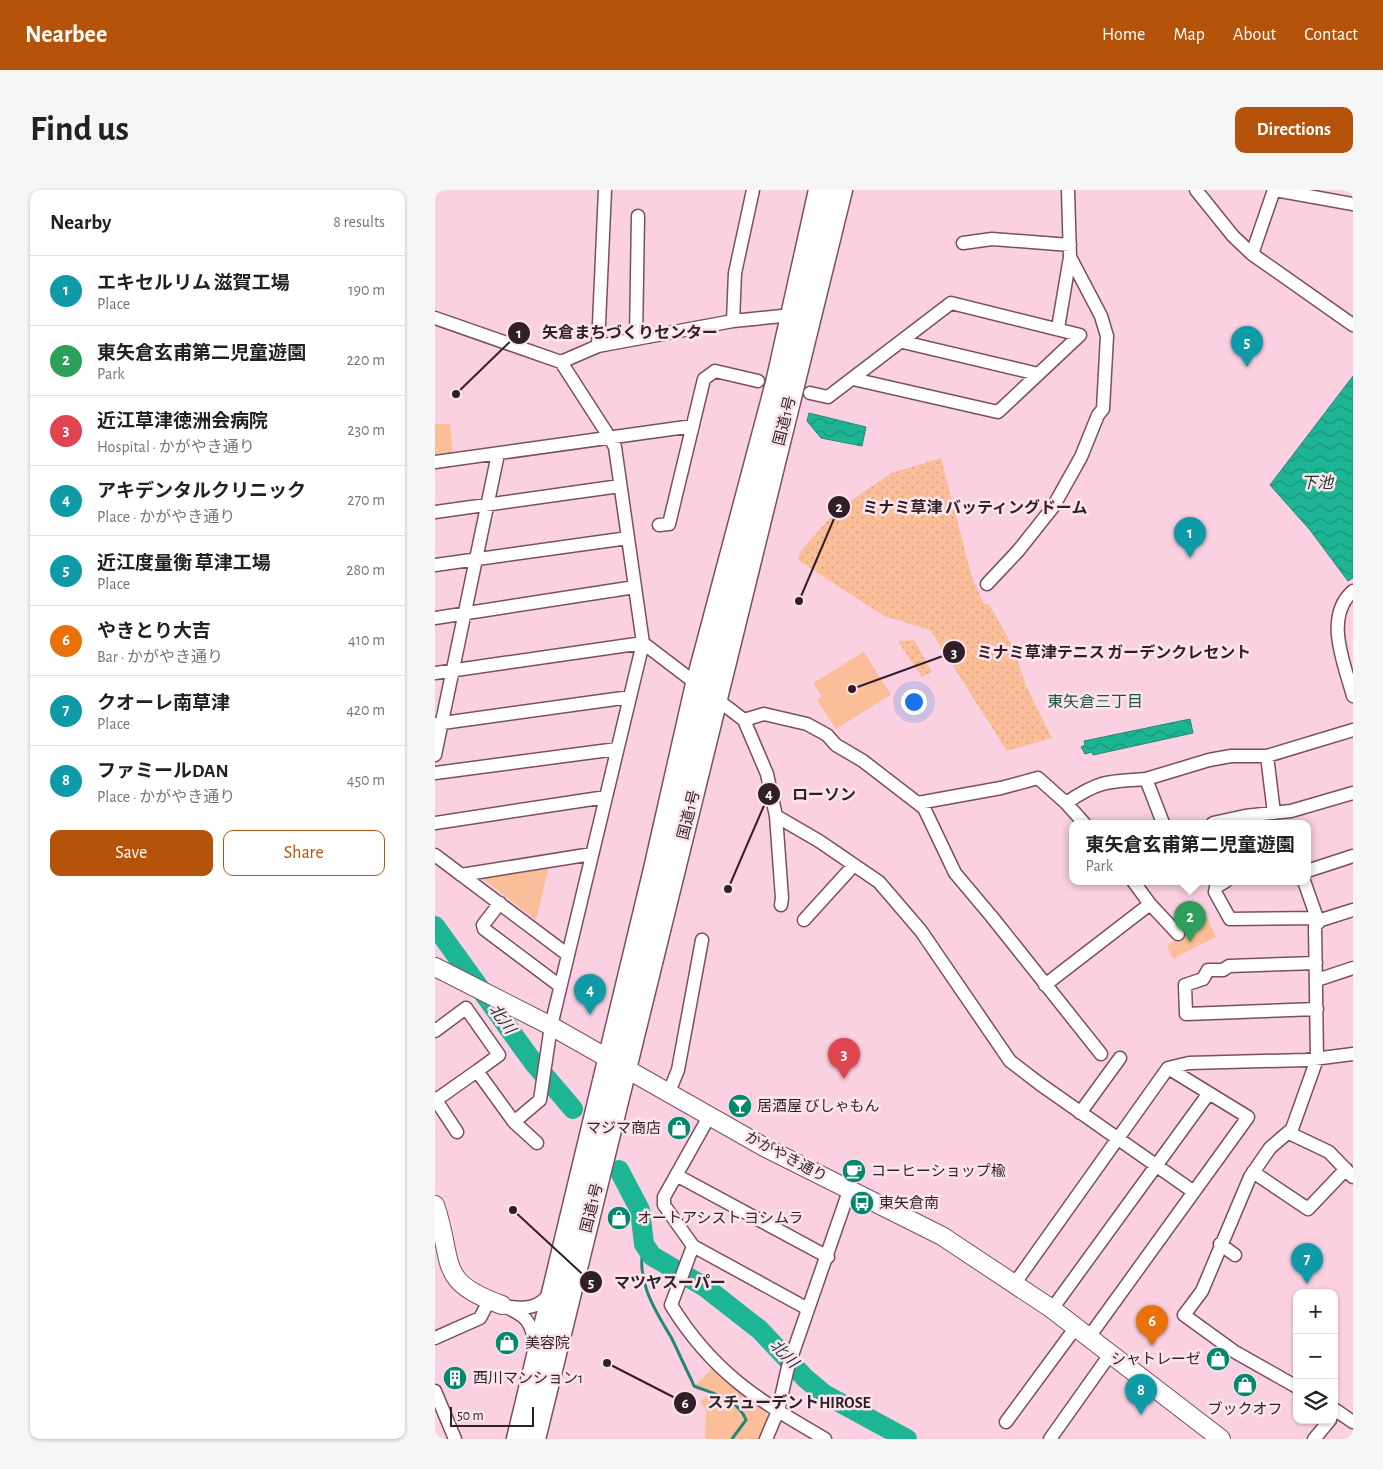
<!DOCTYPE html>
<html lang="en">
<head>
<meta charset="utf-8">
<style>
	body { margin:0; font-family:"Alegreya Sans","Noto Sans JP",sans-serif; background:#f6f6f6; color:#222 }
	.controls { position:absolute; right:15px; bottom:15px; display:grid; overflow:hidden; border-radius:10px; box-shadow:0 1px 4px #0004 }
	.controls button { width:45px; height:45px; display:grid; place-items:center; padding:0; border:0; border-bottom:1px solid #e0e0e0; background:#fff; color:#222; font:25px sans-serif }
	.scale { position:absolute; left:15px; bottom:12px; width:84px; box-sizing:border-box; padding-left:5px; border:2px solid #311e26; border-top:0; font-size:14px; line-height:18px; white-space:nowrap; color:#311e26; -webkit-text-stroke:4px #fbe5ed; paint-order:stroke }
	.you { position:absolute; left:478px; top:511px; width:18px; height:18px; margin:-12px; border:4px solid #fff; border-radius:50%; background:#1a73e8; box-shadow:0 0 0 8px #1a73e833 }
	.badge { display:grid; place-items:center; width:32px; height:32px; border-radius:50%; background:#b45309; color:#fff; font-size:16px; font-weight:700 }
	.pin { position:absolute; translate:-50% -41px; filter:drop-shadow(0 1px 2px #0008) }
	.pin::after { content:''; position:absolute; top:26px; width:18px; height:15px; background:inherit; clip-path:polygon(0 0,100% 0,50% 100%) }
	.popup { position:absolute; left:634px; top:630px; width:242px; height:65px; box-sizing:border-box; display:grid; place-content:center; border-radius:10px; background:#fff; filter:drop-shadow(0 1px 4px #0005); font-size:16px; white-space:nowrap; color:#767676 }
	.popup b { font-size:19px; color:#222 }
	.popup::after { content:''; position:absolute; left:50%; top:100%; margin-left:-10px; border:10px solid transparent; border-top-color:#fff }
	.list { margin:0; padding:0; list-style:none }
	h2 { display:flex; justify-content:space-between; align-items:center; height:65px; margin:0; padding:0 20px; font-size:21px }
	h2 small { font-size:16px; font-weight:400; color:#767676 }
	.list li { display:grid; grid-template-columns:32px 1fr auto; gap:15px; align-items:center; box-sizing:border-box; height:70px; padding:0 20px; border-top:1px solid #e0e0e0 }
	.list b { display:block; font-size:19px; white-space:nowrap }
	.list p { margin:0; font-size:16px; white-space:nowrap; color:#767676 }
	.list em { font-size:16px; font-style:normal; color:#767676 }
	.actions { display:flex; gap:10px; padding:15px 20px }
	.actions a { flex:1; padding:11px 0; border:1px solid #b45309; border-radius:10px; text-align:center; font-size:18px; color:#b45309 }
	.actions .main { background:#b45309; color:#fff }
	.icon { flex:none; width:28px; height:28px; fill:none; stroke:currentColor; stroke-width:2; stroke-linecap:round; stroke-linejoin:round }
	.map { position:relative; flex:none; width:918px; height:1249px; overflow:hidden; border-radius:10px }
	header { display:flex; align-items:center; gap:30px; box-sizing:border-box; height:70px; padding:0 25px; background:#b45309; color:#fff }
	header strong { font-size:24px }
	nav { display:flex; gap:28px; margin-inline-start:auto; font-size:18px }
	.intro { display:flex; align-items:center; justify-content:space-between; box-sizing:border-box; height:120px; padding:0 30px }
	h1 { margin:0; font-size:35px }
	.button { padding:12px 22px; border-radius:10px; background:#b45309; color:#fff; font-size:18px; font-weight:700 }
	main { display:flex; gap:30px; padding:0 30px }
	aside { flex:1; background:#fff; border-radius:10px; box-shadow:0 1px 4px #0004 }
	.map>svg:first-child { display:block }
	.grass { fill:url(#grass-dots) }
	.green { fill:#fabe99 }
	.water { fill:url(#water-waves); stroke:#238873 }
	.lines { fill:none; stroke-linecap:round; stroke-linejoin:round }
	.stream { stroke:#238873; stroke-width:3 }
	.river { stroke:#1db594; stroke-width:20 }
	.street-casing { stroke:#7a4f61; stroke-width:15 }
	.secondary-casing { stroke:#7a4f61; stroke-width:20 }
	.highway-casing { stroke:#7a4f61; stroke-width:25 }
	.street { stroke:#fff; stroke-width:12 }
	.secondary { stroke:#fff; stroke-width:18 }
	.highway { stroke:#fff; stroke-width:22 }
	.labels { text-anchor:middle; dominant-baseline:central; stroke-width:5; stroke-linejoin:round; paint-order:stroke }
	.street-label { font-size:15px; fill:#311e26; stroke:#fbe5ed }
	.poi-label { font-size:15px; fill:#311e26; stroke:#fbe5ed; text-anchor:start }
	.water-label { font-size:16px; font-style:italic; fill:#1b372f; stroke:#fbe5ed }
	.neighbourhood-label { font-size:16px; fill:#205345; stroke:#fbe5ed }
	.leader { fill:none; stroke:#311e26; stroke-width:2 }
	.callout-dot { fill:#311e26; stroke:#fbe5ed; stroke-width:2 }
	.mark-label { font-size:15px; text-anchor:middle; font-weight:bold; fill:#fff }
	.callout-label { font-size:16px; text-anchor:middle; font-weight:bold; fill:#311e26; stroke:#fbe5ed; stroke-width:5; stroke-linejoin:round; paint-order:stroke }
</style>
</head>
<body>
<header>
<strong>Nearbee</strong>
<nav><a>Home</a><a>Map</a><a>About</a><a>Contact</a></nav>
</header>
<div class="intro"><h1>Find us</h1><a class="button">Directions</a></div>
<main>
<aside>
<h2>Nearby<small>8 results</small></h2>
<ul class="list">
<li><span class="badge" style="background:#0f9aa8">1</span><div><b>エキセルリム 滋賀工場</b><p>Place</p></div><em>190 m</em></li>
<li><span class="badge" style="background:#2e9e5b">2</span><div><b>東矢倉玄甫第二児童遊園</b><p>Park</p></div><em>220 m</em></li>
<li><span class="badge" style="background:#e0444e">3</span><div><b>近江草津徳洲会病院</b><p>Hospital · かがやき通り</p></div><em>230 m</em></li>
<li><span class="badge" style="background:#0f9aa8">4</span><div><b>アキデンタルクリニック</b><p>Place · かがやき通り</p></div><em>270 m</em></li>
<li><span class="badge" style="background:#0f9aa8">5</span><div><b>近江度量衡 草津工場</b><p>Place</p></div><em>280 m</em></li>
<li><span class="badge" style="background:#e8710a">6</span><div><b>やきとり大吉</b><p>Bar · かがやき通り</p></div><em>410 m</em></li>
<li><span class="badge" style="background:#0f9aa8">7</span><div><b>クオーレ南草津</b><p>Place</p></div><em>420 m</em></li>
<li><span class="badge" style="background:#0f9aa8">8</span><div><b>ファミールDAN</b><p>Place · かがやき通り</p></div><em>450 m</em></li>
</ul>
<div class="actions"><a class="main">Save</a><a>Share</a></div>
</aside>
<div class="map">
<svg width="918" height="1249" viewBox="0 0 918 1249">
	<defs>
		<pattern id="grass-dots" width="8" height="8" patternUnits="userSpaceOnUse" patternTransform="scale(1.25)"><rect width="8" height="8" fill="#fabe99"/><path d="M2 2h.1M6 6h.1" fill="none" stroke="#d7a384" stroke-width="1.8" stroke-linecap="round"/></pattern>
		<pattern id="water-waves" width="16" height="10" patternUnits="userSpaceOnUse" patternTransform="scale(1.25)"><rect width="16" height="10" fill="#1db594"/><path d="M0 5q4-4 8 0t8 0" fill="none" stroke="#1a9379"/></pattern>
	</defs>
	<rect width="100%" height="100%" fill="#fbd1e2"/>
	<path class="grass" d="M506,268L537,387L549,414H554L577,455L591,496L617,548L572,561L495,440L449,426L363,370L365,362L401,321L456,283Z
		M479,450L497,482L487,487L464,453V451Z"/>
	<path class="green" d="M0,234H15L18,265L0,267Z
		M429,462L456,505L401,539L382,510L387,507L378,493Z
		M114,676L101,730L44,686Z
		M771,725L781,747L738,769L732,756Z
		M278,1177L329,1218L333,1228L326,1249H299L312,1230L303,1214L261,1195Z
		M275,1203L301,1216L309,1230L296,1249H270L271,1220L265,1212Z"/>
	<path class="water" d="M918,186V388L913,391L875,340L835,295Z
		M374,223L431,237L427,256L386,248L372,231Z
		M755,529L758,543L658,565L657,562L650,564L646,557L650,555L649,551Z"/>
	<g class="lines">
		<path class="stream" d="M209,1054C200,1089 219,1119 236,1147C243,1161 249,1175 256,1189L259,1196C279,1204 303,1209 311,1230L297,1249"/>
		<path class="river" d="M0,736L98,872L138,919
			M184,980L205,1020L209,1054L217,1066L270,1097L325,1140L370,1188L389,1204L472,1249"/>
		<g class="street-casing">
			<path id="street" d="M761,0L798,46L817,64L918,135
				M840,0L918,14
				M528,53L557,49L635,55
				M817,64L839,0
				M0,128L126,172L175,248L180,257L208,453L116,836L105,910L79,932L42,881L1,910L0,908
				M298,131L300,83L318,0
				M623,138L635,67L633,0
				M201,149L203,26
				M468,152L603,184
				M163,156L298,131L357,125
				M126,172L163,156L170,0
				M375,203L393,207L516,113L645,145L563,222L418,189
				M0,272L258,236
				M0,322L185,296
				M224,335L234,334L269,189L280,181L323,191
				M0,375L193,348
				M552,394L583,361L618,317L646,267L663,225L668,219L672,146L666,126L635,67
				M918,401C888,427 910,475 918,506
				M0,428L200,397
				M0,483L208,453L309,530L332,584L341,626L384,651L444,692L486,741L575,871L605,894L759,1002
				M309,530L329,524L372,534L392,545L401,555L428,571L489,618L520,683L557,727L666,864
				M0,534L195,507
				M0,565L63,264
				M832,566L839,623
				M0,583L182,559
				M711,589L774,570L796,566H832L918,540
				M483,613L566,598L603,588L631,613C663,591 673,591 711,589L728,633
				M631,613L649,633
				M341,626L347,708L346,715
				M0,633L171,607
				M778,633L810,626L856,621L918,603
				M0,665L133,765
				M872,681L918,666
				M26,685L157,664
				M698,691L715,714L743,744
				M791,691L781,697L780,702L795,729L882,728L886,730
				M869,691L882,728
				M65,713L48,735L49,739L125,796
				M369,730L419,675
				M881,773L794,776L788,780H773L768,789L750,795L751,824L882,819
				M882,790L918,778
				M610,795L715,714
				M0,841L31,818L64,865L42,881
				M234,902L243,880L267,750
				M1,910L22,942
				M645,923L685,868
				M275,925L229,1007V1015L258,1056L373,1119
				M79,932L102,953
				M854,943L894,962L918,987
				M818,982L873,1019L911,979
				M241,985L393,1067
				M785,1054L800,1065
				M258,1056L236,1115C278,1183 323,1210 390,1249
				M580,1093L733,878L754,873L871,870L918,864
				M67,1115C91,1126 97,1130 100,1157
				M75,1117C91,1119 104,1118 114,1104
				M617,1119L774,903
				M654,1147L813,927L733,878
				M0,1148L45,1128L54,1111
				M862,1197L800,1162L749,1125L767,1101L815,987L835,958L857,939L882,869L880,736L886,730L918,720
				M0,1201L20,1249
				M899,1219L918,1232
				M571,1232L641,1137
				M331,1249L343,1221L353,1177L414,1001
				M615,1249L676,1163
				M879,1249L895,1230"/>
		</g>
		<g class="secondary-casing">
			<path id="secondary" d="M0,777L116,836L329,957L507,1046L617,1119L786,1249
				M0,1015C20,1074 0,1091 67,1115"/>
		</g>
		<g class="highway-casing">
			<path id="highway" d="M83,1249L220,679L262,494L342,193L385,0
				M99,1249L406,0"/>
		</g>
		<use href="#street" class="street"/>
		<use href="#secondary" class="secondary"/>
		<use href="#highway" class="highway"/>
	</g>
	<defs>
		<g id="bar-disc" transform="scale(1.25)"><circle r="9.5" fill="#01896e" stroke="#fbe5ed"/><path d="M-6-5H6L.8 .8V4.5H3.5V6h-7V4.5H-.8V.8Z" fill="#fff"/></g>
		<g id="shop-disc" transform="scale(1.25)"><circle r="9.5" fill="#01896e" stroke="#fbe5ed"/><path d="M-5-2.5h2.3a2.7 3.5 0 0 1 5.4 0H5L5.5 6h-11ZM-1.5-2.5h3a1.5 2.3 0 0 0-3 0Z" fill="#fff"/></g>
		<g id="cafe-disc" transform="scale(1.25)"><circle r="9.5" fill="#01896e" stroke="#fbe5ed"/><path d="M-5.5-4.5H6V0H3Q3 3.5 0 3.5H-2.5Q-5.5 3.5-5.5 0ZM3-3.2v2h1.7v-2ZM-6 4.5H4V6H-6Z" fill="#fff"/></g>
		<g id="bus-disc" transform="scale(1.25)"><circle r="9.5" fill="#01896e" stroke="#fbe5ed"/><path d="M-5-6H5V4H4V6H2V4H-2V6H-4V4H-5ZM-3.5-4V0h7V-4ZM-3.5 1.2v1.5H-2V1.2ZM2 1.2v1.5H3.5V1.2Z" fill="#fff"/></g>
		<g id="building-disc" transform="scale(1.25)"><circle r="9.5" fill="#01896e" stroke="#fbe5ed"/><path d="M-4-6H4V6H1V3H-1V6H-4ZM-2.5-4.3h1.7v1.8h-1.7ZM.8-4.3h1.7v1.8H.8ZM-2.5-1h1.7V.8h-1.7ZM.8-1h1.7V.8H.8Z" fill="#fff"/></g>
	</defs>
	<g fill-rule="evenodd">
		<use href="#bar-disc" x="305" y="916"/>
		<use href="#shop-disc" x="244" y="938"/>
		<use href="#cafe-disc" x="419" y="981"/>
		<use href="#bus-disc" x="427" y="1013"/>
		<use href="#shop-disc" x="184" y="1028"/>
		<use href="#shop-disc" x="72" y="1153"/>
		<use href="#shop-disc" x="783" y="1169"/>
		<use href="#building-disc" x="20" y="1188"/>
		<use href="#shop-disc" x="810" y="1195"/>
	</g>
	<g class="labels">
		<g class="street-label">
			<text transform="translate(350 231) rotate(-76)">国道1号</text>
			<text transform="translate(254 625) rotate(-76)">国道1号</text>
			<text transform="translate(351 967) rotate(28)">かがやき通り</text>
			<text transform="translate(157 1018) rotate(-76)">国道1号</text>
		</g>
		<g class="poi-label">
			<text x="322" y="916">居酒屋 びしゃもん</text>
			<text x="226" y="938" text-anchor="end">マジマ商店</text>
			<text x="436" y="981">コーヒーショップ楡</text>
			<text x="444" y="1013">東矢倉南</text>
			<text x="202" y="1028">オートアシスト ヨシムラ</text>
			<text x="90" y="1153">美容院</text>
			<text x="766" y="1169" text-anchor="end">シャトレーゼ</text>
			<text x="38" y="1188">西川マンション1</text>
			<text x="810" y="1219" text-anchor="middle">ブックオフ</text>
		</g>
		<g class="water-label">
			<text x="882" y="293">下池</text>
			<text transform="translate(67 829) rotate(54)">北川</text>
			<text transform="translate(349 1164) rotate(45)">北川</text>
		</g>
		<g class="neighbourhood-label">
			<text x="660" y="512">東矢倉三丁目</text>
		</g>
	</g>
	<path class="leader" d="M21 204L84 143M364 411L404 317M417 499L519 462M293 699L334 604M78 1020L156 1092M172 1173L250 1213"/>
	<g class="callout-dot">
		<circle cx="21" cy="204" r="5"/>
		<circle cx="364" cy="411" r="5"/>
		<circle cx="417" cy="499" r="5"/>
		<circle cx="293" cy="699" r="5"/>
		<circle cx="78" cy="1020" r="5"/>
		<circle cx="172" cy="1173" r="5"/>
		<circle cx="84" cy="143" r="12"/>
		<circle cx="404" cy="317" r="12"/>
		<circle cx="519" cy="462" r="12"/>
		<circle cx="334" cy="604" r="12"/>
		<circle cx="156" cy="1092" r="12"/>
		<circle cx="250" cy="1213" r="12"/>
	</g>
	<g class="mark-label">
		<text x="84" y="148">1</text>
		<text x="404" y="322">2</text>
		<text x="519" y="468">3</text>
		<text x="334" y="609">4</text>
		<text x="156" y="1098">5</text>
		<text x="250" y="1218">6</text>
	</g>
	<g class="callout-label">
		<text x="195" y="148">矢倉まちづくりセンター</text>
		<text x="540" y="323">ミナミ草津 バッティングドーム</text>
		<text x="679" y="468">ミナミ草津テニス ガーデンクレセント</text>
		<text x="389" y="610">ローソン</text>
		<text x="235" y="1098">マツヤスーパー</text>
		<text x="354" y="1218">スチューデントHIROSE</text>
	</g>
</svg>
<div class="controls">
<button>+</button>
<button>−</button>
<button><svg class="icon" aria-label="layers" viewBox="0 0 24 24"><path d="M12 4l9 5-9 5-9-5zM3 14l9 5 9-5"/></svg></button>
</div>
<div class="scale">50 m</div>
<div class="you"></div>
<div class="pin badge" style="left:755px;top:368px;background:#0f9aa8">1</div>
<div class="pin badge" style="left:755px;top:752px;background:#2e9e5b">2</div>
<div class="popup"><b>東矢倉玄甫第二児童遊園</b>Park</div>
<div class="pin badge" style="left:409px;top:889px;background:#e0444e">3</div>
<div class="pin badge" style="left:155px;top:825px;background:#0f9aa8">4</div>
<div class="pin badge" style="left:812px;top:177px;background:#0f9aa8">5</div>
<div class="pin badge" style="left:717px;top:1156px;background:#e8710a">6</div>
<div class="pin badge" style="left:872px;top:1094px;background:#0f9aa8">7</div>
<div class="pin badge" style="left:706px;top:1225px;background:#0f9aa8">8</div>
</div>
</main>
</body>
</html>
